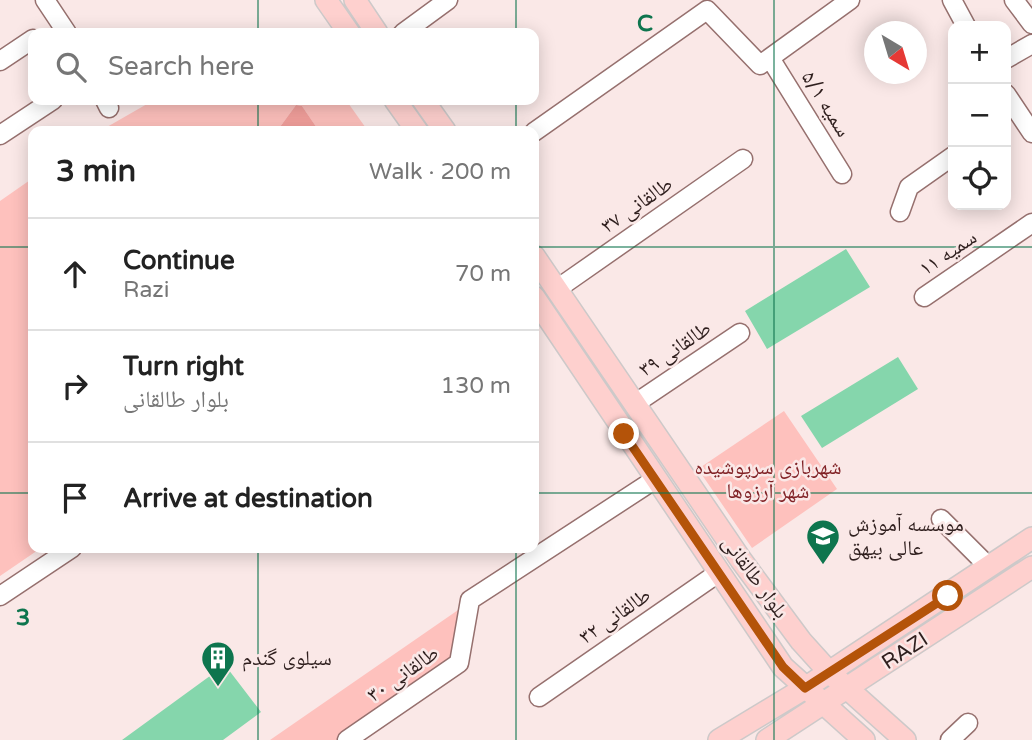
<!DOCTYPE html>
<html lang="en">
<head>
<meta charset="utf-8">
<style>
	body { margin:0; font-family:"Varela Round","Noto Naskh Arabic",sans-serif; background:#f2f2f2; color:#222 }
	.controls { position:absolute; right:21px; top:21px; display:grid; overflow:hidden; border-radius:14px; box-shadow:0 4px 18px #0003 }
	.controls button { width:63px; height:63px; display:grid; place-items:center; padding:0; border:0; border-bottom:2px solid #e0e0e0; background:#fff; color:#222; font:35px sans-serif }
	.compass { position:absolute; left:864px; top:21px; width:63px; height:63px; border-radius:50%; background:#fff; box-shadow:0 4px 18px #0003; rotate:142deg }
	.stop { position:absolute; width:21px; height:21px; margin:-16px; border:5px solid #b45309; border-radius:50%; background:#fff }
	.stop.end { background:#b45309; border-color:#fff; box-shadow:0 2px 7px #0008 }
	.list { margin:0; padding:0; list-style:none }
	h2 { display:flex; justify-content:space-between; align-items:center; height:91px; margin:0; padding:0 28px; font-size:30px }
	h2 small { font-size:23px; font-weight:400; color:#767676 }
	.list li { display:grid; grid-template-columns:46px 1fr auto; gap:21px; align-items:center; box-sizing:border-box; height:112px; padding:0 28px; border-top:2px solid #e0e0e0 }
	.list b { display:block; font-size:26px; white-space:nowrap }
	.list p { margin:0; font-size:23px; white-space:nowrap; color:#767676 }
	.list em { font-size:23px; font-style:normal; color:#767676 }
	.icon { flex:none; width:38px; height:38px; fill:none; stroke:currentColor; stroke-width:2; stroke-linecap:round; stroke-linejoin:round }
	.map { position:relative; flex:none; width:1032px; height:740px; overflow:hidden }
	.search { position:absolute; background:#fff; box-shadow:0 4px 18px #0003; left:28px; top:28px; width:511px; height:77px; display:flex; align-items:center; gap:18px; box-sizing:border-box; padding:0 24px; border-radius:14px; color:#767676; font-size:26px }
	.panel { position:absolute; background:#fff; box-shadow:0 4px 18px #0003; left:28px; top:126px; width:511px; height:427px; border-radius:14px }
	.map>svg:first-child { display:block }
	.green { fill:#fec1bd }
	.water { fill:#f3a09c }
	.building { fill:#85d6ac }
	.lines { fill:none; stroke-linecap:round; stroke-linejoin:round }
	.minor-casing { stroke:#96706e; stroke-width:21 }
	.major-casing { stroke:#cdc9c9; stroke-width:24 }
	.minor { stroke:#fff; stroke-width:18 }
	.major { stroke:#fed0ce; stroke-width:21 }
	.route { stroke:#b45309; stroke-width:9 }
	.grid { fill:none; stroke:#0e754e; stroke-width:2; stroke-opacity:0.55 }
	.labels { text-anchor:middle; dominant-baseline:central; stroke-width:5; stroke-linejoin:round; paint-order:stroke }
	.street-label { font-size:21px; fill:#2f1f1e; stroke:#fae8e7 }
	.park-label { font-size:21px; fill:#812226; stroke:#fae8e7 }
	.poi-label { font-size:21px; fill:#2f1f1e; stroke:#fae8e7; text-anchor:start }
	.grid-label { font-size:23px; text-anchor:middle; font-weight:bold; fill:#0e754e; stroke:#fae8e7; stroke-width:5; stroke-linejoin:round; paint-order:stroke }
</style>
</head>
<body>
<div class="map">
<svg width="1032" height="740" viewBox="0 0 1032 740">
	<rect width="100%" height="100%" fill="#fae8e7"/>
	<path class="green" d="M154,100H346L368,131H319L302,106L296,105L277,131H100Z
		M33,178V548H41L0,576V201Z
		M784,411L837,489L752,548L698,469Z
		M461,608L452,660L336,740H270Z"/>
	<path class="water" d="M296,105L302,106L319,131H277Z"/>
	<path class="building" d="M846,249L870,287L767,349L745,311Z
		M898,357L918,389L822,448L801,416Z
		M225,665L261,712L223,740H122Z"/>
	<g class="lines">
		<g class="minor-casing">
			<path id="minor" d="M45,0L67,33
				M952,0L966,26
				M1014,0L1032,24
				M403,33L448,0
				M770,58L842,174
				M1006,59L1032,44
				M0,61L33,39
				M1006,94L1032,133
				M105,100L109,108
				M534,132L707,10L760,65L850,0
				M0,135L53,100
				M900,212L909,187L953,156
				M557,289L743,159
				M924,297L1032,223
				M636,403L740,333
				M941,519L989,567
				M0,596L72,548
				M539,697L718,573
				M347,740L459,663L470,600L654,480
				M950,740L968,723"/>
		</g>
		<g class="major-casing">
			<path id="major" d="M326,0L349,33
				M355,0L377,33
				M395,100L417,131
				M423,100L445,131
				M534,256L741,560L801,641L829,672L905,740
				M534,297L783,667L864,740
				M719,740L805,688L1032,538
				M767,740L1032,567"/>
		</g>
		<use href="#minor" class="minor"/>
		<use href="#major" class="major"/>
	</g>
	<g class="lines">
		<path class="route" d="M624,434L783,667L805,688L948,596"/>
	</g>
	<path class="grid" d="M258,0V33M516,0V33M774,0V740M258,100V131M516,100V131M0,247H33M534,247H1032M0,493H33M534,493H1032M258,548V740M516,548V740"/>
	<defs>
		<g id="university-pin" transform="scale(1.75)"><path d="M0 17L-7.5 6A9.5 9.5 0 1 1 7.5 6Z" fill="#0e754e" stroke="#fae8e7"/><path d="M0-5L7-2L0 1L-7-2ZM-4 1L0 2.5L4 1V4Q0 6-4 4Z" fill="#fff"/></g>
		<g id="building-pin" transform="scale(1.75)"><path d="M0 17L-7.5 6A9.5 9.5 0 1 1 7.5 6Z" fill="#0e754e" stroke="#fae8e7"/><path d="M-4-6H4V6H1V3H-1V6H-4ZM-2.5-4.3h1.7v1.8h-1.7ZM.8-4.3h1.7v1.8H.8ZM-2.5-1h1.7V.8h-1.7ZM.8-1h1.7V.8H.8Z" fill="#fff"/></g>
	</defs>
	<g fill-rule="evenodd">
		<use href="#university-pin" x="823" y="536"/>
		<use href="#building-pin" x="218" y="658"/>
	</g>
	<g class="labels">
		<g class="street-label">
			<text transform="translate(826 104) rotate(58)">سمیه ۵/۱</text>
			<text transform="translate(637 205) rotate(-35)">طالقانی ۳۷</text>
			<text transform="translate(948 253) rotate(-34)">سمیه ۱۱</text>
			<text transform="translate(675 349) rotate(-34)">طالقانی ۳۹</text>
			<text transform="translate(755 577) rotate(54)">بلوار طالقانی</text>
			<text transform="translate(615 616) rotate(-35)">طالقانی ۳۲</text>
			<text transform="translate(905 651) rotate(-33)">RAZI</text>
			<text transform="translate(403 674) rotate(-35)">طالقانی ۳۰</text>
		</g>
		<g class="park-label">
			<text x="768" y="467">شهربازی سرپوشیده<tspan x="768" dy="24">شهر آرزوها</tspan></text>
		</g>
		<g class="poi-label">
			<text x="848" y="524">موسسه آموزش<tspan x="848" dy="24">عالی بیهق</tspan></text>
			<text x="242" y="658">سیلوی گندم</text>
		</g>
	</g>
	<g class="grid-label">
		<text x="645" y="31">C</text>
		<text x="23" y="625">3</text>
	</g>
</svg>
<div class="controls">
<button>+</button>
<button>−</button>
<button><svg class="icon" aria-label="locate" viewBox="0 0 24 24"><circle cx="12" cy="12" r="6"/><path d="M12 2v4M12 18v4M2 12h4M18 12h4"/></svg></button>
</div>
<svg class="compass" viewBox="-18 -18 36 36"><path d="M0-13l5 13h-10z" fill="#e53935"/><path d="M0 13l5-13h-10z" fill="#767676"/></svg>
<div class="stop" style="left:948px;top:596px"></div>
<div class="stop end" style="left:624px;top:434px"></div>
<div class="search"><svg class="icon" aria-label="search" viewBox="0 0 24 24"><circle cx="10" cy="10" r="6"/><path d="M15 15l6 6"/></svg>Search here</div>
<section class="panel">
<h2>3 min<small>Walk · 200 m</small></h2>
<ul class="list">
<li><svg class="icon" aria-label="ahead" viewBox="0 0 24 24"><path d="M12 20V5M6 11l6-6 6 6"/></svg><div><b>Continue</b><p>Razi</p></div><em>70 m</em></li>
<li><svg class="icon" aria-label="right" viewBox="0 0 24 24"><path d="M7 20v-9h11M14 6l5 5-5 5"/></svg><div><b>Turn right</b><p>بلوار طالقانی</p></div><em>130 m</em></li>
<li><svg class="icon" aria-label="arrive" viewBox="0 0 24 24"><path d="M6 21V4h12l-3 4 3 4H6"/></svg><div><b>Arrive at destination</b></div></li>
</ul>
</section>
</div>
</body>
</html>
